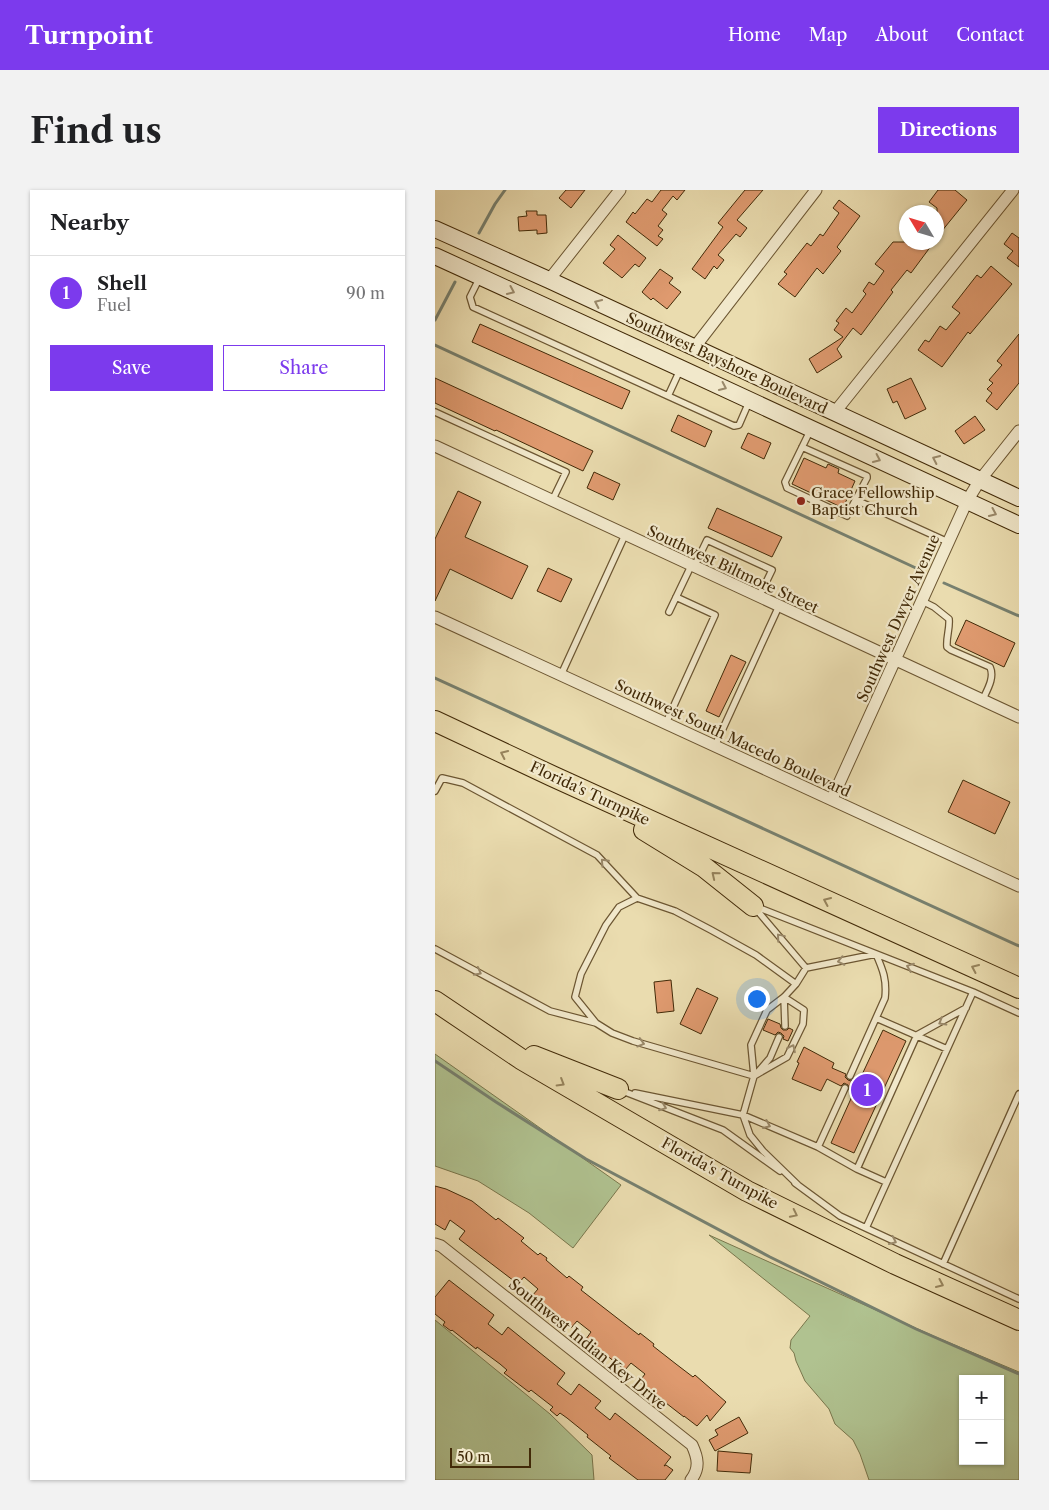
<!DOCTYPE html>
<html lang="en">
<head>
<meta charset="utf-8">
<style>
	body { margin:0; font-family:"Libre Caslon Text",serif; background:#f2f2f2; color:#202124 }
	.controls { position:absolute; right:15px; bottom:15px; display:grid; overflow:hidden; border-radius:0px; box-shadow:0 1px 4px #0004 }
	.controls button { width:45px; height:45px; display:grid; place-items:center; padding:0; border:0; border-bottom:1px solid #e0e0e0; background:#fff; color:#202124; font:25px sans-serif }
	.compass { position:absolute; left:464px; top:15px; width:45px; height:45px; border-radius:50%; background:#fff; box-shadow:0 1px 4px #0004; rotate:308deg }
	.scale { position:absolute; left:15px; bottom:12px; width:81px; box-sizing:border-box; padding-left:5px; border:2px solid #422a08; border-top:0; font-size:14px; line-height:18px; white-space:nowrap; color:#422a08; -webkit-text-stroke:4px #f1e8cb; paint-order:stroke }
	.you { position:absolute; left:321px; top:808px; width:18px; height:18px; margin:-12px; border:4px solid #fff; border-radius:50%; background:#1a73e8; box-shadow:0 0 0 8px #1a73e833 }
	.badge { display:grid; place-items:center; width:32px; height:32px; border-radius:50%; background:#7c3aed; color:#fff; font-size:16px; font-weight:700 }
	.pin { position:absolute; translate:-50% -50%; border:2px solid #fff; box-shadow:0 1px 5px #0006 }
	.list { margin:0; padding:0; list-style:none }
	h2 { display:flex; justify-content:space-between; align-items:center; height:65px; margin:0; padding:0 20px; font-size:21px }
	h2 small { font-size:16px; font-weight:400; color:#757577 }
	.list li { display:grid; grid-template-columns:32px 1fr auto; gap:15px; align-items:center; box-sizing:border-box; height:75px; padding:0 20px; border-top:1px solid #e0e0e0 }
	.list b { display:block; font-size:19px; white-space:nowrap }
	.list p { margin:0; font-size:16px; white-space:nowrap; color:#757577 }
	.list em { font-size:16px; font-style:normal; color:#757577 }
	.actions { display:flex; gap:10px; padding:15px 20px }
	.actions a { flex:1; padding:11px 0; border:1px solid #7c3aed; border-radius:0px; text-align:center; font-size:18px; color:#7c3aed }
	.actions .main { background:#7c3aed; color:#fff }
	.map { position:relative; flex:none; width:584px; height:1290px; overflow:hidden; border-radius:0px }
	header { display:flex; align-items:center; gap:30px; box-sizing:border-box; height:70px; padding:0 25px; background:#7c3aed; color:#fff }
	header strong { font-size:24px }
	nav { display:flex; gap:28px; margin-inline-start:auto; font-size:18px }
	.intro { display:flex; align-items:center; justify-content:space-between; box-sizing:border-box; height:120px; padding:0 30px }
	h1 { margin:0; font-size:35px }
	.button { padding:12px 22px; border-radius:0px; background:#7c3aed; color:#fff; font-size:18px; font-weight:700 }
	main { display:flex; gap:30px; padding:0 30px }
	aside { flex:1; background:#fff; border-radius:0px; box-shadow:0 1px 4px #0004 }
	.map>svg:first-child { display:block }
	.green { fill:#b0c290; stroke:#79764c; fill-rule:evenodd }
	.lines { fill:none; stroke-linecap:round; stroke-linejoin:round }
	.stream { stroke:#77806f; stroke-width:3 }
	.building { fill:#df9a6f; stroke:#422a08 }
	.lane-casing { stroke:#6c5632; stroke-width:8 }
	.street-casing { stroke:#6c5632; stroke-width:13 }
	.secondary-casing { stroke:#422a08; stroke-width:18 }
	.highway-casing { stroke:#422a08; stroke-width:22 }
	.lane { stroke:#f1e8cb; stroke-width:5.5 }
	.street { stroke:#f1e8cb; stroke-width:11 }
	.secondary { stroke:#f1e8cb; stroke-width:16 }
	.highway { stroke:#eadcaf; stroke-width:20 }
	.oneway { stroke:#9a896a }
	.oneway2 { stroke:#96835c }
	.poi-dot { fill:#8f2418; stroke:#f1e8cb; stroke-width:2 }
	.labels { text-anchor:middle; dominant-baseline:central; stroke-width:4.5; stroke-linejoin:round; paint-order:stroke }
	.street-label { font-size:15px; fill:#422a08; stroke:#f1e8cb }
	.poi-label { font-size:15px; fill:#422a08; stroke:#f1e8cb; text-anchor:start }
</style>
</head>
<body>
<header>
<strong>Turnpoint</strong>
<nav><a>Home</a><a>Map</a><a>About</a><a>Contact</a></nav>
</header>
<div class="intro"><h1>Find us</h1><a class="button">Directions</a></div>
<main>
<aside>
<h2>Nearby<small></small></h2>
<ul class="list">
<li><span class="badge">1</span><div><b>Shell</b><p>Fuel</p></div><em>90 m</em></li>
</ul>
<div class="actions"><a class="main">Save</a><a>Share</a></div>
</aside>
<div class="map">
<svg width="584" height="1290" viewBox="0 0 584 1290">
	<rect width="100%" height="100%" fill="#eadcaf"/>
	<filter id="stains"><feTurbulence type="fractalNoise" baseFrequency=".004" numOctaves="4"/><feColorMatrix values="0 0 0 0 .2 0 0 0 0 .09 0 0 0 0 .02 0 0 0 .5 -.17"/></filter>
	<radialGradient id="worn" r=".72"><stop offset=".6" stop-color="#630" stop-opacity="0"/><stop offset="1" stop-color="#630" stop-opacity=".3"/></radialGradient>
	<path class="green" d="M0,864L186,995L138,1058L94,1023L43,991L0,976Z
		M274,1045L503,1148L584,1182V1290H434L425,1264L418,1250L400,1234L394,1219L370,1191L361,1171L359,1163L355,1158L356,1150L375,1126ZM528,1189H565V1271H528Z
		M0,1130L115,1224L157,1265L159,1290H0Z"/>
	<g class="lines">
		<path class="stream" d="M44,43L60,14L70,0
			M0,130L20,92
			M0,155L483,379
			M509,393L584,426
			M0,488L584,756
			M0,871L61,912L151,969L335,1067L481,1139L584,1184"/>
	</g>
	<path class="building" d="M131,0H150L136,18L124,8Z
		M226,0H250L242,10L238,6L227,20L232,24L223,36L228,40L223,46L228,49L222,56L191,32L198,22L200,24L212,9L217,12Z
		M310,0H328L302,30L312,38L305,47L301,44L283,65L289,70L282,79L279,76L270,89L257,79L288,37L283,33Z
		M503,0H520L532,10L502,47V18L494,12Z
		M404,10L425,26L402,57L406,61L388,84L382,78L360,107L343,94L352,84L349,82L372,53L376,56L385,44L388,46L404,23L398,18Z
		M91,21H102V25H111L112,43L102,44V40L84,41L83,27L92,26Z
		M577,43L584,48V77L572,68L578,61L569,54Z
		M183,45L211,68L204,77L200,74L187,88L168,73L180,59L175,55Z
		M458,52H499L476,83L472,80L456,100L458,102L426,145L418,138L402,159L407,167L382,183L374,169L408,147L399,140L404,133L401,131L411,118L417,123L431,104L428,101L434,92L439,95L449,81L440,74Z
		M556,76L577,94L535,144L533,142L507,177L483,160L490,150L494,152L505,136L511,140L525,123L517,117L542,85L546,88Z
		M225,79L238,88L234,93L246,102L232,119L218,108L216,110L207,102Z
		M45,134L195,201L187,219L37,152Z
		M584,144V193L562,220L551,211L557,203L552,199L558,193L554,190L567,175L562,171Z
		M0,188L158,261L148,281L61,240L60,241L0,213Z
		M476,188L491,219L470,229L462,211L458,213L452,199Z
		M243,225L277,241L270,257L236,241Z
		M540,226L550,240L529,254L520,241Z
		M313,243L336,253L329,269L306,258Z
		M369,268L391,278L393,274L404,279L403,283L420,291L408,318L357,294Z
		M159,282L185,294L178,310L152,298Z
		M23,301L46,312L30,347L93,376L77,409L15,379L0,411V349Z
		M282,318L347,347L337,367L273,338Z
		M113,378L137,389L126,412L102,401Z
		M531,430L580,453L569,477L520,454Z
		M296,465L311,472L284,527L271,521Z
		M528,590L575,612L560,644L513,622Z
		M236,790L239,821L222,823L219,792Z
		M262,798L283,808L266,844L245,834Z
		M333,829L345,834L346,838L348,840H352L354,838L358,840L353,851L348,849L349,846L346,843L343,842L340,845L328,840Z
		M448,840L471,851L419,963L396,953L419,902L414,900L413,895L409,893L406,896L392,889L386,901L357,889L364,873L362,872L369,857L399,873L397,878L411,884L410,887L413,890L416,891L419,888L424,891Z
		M0,996L11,999L37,1011L61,1030L63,1028L89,1048L86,1051L103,1065L105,1063L112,1068L111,1070L132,1088L134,1086L148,1097L146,1100L204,1145L205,1143L219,1154L218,1156L241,1174L258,1187L260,1185L291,1212L275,1231L272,1225L262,1236L249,1226V1227L204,1192L210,1184L196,1173L190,1180L151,1149L156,1142L142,1131L136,1138L106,1112L105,1113L97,1106L103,1099L89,1087L83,1094L24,1049L30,1041L15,1030L10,1040L0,1034Z
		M14,1090L59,1125L53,1134L67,1145L73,1137L130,1183L122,1194L136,1205L144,1194L166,1211L160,1218L175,1230L180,1223L236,1267L229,1276L231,1275L238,1280L230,1290H203L174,1268L176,1266L152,1247L153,1245L132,1228L125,1223L122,1226L115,1220L118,1217L96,1200L94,1202L69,1183L72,1180L65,1174L42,1157L41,1159L17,1140L16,1141L8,1135L10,1132L0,1124V1107Z
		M304,1227L313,1243L280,1261L274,1250L283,1245L280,1240Z
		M283,1261L317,1264L315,1283L282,1281Z"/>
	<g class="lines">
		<g class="lane-casing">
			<path id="lane" d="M44,89L35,107L38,117L233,206L245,180
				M233,206L299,236L304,235L314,212
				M0,222L131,282L117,311
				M367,257L432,286V288L412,326L352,298L350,292L375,241
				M421,310L513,352
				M259,377L272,350L337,380L324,407
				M487,411L499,417L514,429C515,439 511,447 512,457L516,460L555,477C560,488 552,500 547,511
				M234,422L256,376
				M126,485L190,345
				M231,533L280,425L241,407
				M280,556L344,416
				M0,601L7,588L28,593L162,665L202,708
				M322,717L538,802L584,823
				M320,718L371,778
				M0,759L115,821L161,833L177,843L198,851L319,886L352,867L368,834L369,820L349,807
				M349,807L350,836
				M441,828L512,859
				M161,833L140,807L146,784L171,735L184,717L202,708L240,721L276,740L321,765L361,794
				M322,883L335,868L344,847
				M185,900L288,940L345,981
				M200,903L308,925L383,957L422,979L451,992
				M383,957L410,898
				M422,979L482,845L531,818
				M360,993L405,1026L584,1109
				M363,995L328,961L315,945L308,925L319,886L316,855L332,820L349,807L361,794L371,778L441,764C448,780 452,790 450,808L415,886
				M431,1038L538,802
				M508,1074L584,904"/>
		</g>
		<g class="street-casing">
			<path id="street" d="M114,90L185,0
				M259,158L381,0
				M400,222L578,0
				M0,256L584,527
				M0,427L584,696
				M397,609L532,311L545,290L584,241
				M0,1054L6,1056L257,1255C263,1268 265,1278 256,1290"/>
		</g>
		<g class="secondary-casing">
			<path id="secondary" d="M0,39L114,90L584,308
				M0,66L245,178L584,335"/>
		</g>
		<g class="highway-casing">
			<path id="highway" d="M0,531L117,586L584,798
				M209,640L269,677L318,716
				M0,811L86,869L312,1001L460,1074L584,1130
				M99,866L183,899"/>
		</g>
		<use href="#lane" class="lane"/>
		<use href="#street" class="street"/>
		<use href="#secondary" class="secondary"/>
		<use href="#highway" class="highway"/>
	</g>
	<defs><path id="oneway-chevron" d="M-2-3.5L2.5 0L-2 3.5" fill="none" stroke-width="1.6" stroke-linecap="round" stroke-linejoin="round" transform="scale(1.25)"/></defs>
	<g class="oneway">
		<use href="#oneway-chevron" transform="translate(76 101) rotate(24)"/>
		<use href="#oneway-chevron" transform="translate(163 113) rotate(-155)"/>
		<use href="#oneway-chevron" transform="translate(288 197) rotate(25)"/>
		<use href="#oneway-chevron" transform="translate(442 269) rotate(25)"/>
		<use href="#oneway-chevron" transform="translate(501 269) rotate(-155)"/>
		<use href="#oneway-chevron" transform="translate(558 323) rotate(24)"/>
		<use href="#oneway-chevron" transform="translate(169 672) rotate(-133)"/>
		<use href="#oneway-chevron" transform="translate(345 747) rotate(-130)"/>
		<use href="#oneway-chevron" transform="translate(406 771) rotate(168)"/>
		<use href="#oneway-chevron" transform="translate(475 777) rotate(-159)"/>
		<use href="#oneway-chevron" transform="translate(43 782) rotate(28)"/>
		<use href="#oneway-chevron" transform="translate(507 832) rotate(150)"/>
		<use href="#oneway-chevron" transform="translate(206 853) rotate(16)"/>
		<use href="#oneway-chevron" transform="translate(357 858) rotate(-64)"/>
		<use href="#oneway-chevron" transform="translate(228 917) rotate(21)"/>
		<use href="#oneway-chevron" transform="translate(332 935) rotate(23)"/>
		<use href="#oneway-chevron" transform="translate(458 1051) rotate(25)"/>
	</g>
	<g class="oneway2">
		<use href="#oneway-chevron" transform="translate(69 564) rotate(-155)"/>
		<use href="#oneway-chevron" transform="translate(280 685) rotate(-141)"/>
		<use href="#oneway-chevron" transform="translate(392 711) rotate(-156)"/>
		<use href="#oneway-chevron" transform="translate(540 778) rotate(-156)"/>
		<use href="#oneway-chevron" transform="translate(126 893) rotate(31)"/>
		<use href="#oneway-chevron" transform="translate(359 1024) rotate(26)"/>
		<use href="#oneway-chevron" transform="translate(505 1094) rotate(24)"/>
	</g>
	<circle class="poi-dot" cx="366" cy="311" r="5"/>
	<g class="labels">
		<g class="street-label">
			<text transform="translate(292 173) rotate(25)">Southwest Bayshore Boulevard</text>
			<text transform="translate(298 379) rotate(25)">Southwest Biltmore Street</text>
			<text transform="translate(463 428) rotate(-66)">Southwest Dwyer Avenue</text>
			<text transform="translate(298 548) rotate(25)">Southwest South Macedo Boulevard</text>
			<text transform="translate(155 603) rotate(25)">Florida's Turnpike</text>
			<text transform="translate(285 983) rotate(29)">Florida's Turnpike</text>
			<text transform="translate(153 1154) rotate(39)">Southwest Indian Key Drive</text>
		</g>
		<g class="poi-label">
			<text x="376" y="302">Grace Fellowship<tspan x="376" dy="17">Baptist Church</tspan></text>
		</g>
	</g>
	<rect width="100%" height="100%" filter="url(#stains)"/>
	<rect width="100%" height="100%" fill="url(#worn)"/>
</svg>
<div class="controls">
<button>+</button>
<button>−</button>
</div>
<svg class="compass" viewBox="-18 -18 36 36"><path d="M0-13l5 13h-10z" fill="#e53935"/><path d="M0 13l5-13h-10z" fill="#757577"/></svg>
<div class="scale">50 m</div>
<div class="you"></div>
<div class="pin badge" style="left:432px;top:900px">1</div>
</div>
</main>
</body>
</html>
